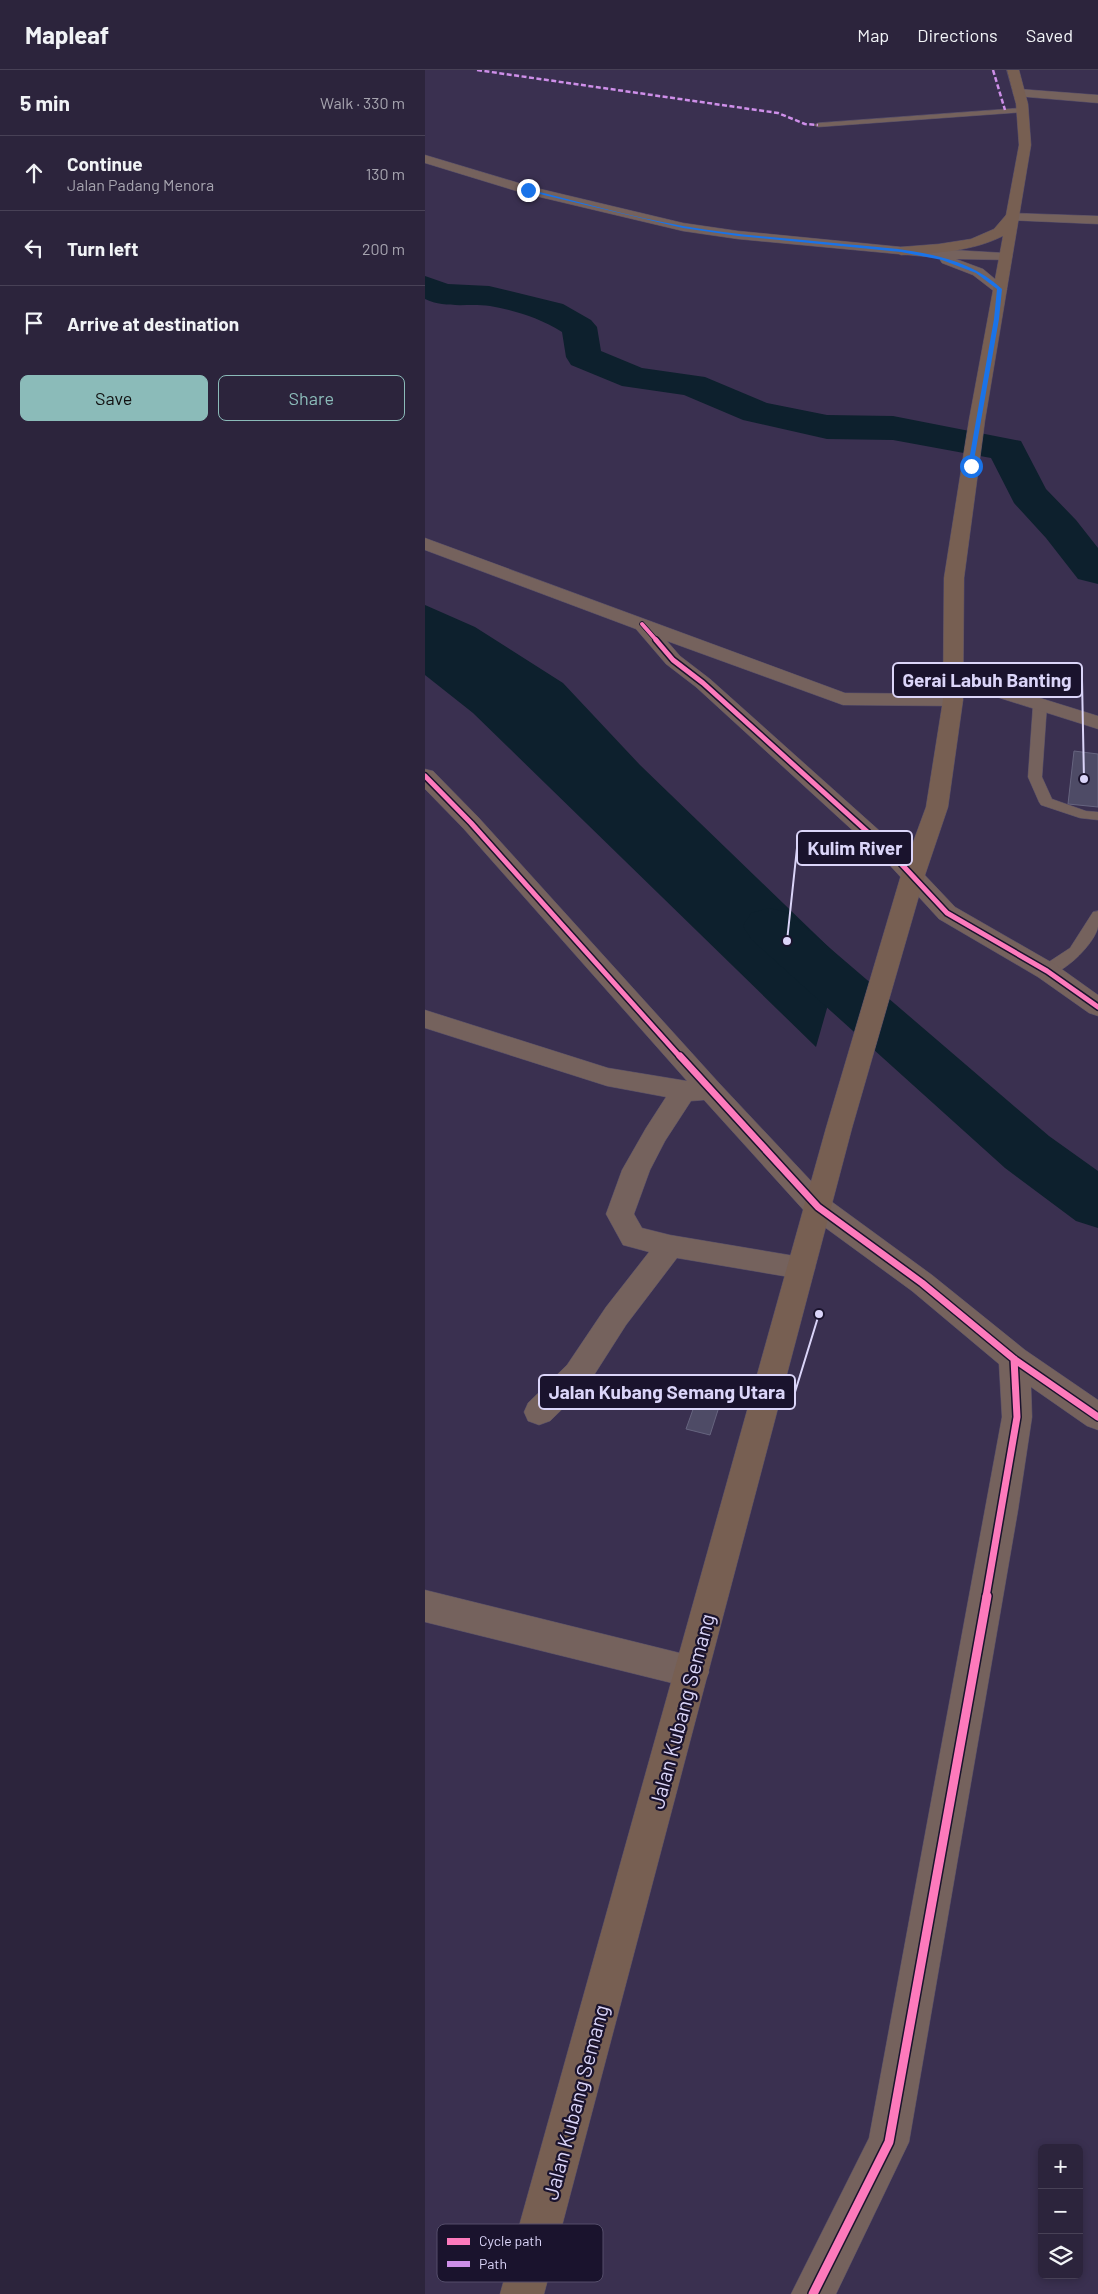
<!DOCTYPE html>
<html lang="en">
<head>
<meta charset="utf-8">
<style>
	body { margin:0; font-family:Barlow,sans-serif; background:#383047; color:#f1f3f6 }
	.controls { position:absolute; right:15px; bottom:15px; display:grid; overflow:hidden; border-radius:8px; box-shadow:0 2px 8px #0003 }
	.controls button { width:45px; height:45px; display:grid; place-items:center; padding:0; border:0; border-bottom:1px solid #484156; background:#2c243c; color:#f1f3f6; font:25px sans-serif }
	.stop { position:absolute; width:15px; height:15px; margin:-11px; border:4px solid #1a73e8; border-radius:50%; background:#fff }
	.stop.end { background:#1a73e8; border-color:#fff; box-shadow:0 1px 5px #0008 }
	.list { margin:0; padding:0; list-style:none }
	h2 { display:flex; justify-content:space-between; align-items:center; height:65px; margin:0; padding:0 20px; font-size:21px }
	h2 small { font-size:16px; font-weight:400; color:#a6a4af }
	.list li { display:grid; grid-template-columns:32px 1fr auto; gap:15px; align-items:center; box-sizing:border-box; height:75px; padding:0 20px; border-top:1px solid #484156 }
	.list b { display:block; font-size:19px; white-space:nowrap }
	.list p { margin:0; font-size:16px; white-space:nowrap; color:#a6a4af }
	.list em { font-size:16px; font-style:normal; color:#a6a4af }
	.actions { display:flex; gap:10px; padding:15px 20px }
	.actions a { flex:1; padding:11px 0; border:1px solid #8bbbb9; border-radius:8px; text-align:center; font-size:18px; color:#8bbbb9 }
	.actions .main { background:#8bbbb9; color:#111 }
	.icon { flex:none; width:28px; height:28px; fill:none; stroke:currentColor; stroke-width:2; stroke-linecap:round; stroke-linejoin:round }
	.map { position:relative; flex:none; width:673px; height:2224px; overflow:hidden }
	header { display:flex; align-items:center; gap:30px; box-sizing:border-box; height:70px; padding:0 25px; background:#2c243c; border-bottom:1px solid #484156 }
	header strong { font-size:24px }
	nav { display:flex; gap:28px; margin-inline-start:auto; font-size:18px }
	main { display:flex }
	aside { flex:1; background:#2c243c }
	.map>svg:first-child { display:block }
	.water { fill:#0d202d }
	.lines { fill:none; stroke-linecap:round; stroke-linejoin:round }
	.river { fill:#0d202d; fill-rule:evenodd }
	.building { fill:#4e4b66; stroke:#66647f }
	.service-casing { stroke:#554d69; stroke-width:1 }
	.minor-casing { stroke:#554d69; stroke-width:1 }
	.tertiary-casing { stroke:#554d69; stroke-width:1 }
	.secondary-casing { stroke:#554d69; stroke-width:1 }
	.service { fill:#75625d; fill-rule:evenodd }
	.minor { fill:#75625d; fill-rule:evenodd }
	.tertiary { fill:#75625d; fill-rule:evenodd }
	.secondary { fill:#775f52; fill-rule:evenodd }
	.quiet { stroke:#ce8fe9; stroke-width:2.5; stroke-dasharray:5 2.5; stroke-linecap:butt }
	.cycleway-far3-casing { stroke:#1a132d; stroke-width:5.5 }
	.cycleway-far2-casing { stroke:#1a132d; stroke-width:8 }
	.cycleway-far1-casing { stroke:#1a132d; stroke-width:10 }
	.cycleway-casing { stroke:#1a132d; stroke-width:12 }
	.cycleway-far3 { stroke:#fd7abc; stroke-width:4 }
	.cycleway-far2 { stroke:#fd7abc; stroke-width:5 }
	.cycleway-far1 { stroke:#fd7abc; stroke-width:7 }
	.cycleway { stroke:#fd7abc; stroke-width:9 }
	.route { fill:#1a73e8 }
	.labels { text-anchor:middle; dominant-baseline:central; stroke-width:4.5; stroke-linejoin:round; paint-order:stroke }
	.near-street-label { font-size:21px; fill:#dbd5f9; stroke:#1a132d }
	.key { fill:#1a132d; stroke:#544d6a; stroke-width:1 }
	.key-label { font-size:14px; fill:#dbd5f9 }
	.leader { fill:none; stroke:#dbd5f9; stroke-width:2 }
	.callout-dot { fill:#dbd5f9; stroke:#1a132d; stroke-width:2 }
	.callout { fill:#1a132d; stroke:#dbd5f9; stroke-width:2 }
	.callout-label { font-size:19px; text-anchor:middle; font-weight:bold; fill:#dbd5f9 }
</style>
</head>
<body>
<header>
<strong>Mapleaf</strong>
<nav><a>Map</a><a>Directions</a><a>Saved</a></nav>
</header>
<main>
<aside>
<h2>5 min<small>Walk · 330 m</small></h2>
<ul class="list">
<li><svg class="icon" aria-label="ahead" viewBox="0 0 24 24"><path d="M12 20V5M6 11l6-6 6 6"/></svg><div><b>Continue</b><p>Jalan Padang Menora</p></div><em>130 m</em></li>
<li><svg class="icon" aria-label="left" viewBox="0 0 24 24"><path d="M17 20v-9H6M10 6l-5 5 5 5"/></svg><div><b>Turn left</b></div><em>200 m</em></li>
<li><svg class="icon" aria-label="arrive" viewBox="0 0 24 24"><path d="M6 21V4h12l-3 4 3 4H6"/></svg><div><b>Arrive at destination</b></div></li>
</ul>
<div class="actions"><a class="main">Save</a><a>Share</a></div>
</aside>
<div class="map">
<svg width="673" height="2224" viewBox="0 0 673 2224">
	<rect width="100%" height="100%" fill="#3a3050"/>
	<path class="water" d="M0,535L50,557L138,613L215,695L416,889L391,977L48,643L0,605Z"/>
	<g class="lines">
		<path class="river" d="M0,206L23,214L64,216L138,234L166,250L172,257L176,281L217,298L280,307L342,333L402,345L468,346L596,371L621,419L651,450L673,478V514L653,509L621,468L589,433L566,388L468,370L402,369L318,350L259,325L197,316L146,295L141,287L137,262C114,248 92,241 65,236C44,233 20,239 0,229Z
			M345,838L364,843L624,1066L673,1101V1158L651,1151L580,1098L326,869L318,856L326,843Z"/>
	</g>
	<path class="building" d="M649,681L673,684V737L643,734Z
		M271,1331L294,1337L285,1365L261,1359Z"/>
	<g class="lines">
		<g class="service-casing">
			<path id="service" d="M597,38L601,40L600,42L393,57L389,55L393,53Z
				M615,631L622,635L617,707L627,729L661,741L673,742V750L655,748L616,735L614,732L603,707L608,635Z
				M673,841C673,846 673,852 673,857C670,874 634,910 616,905L614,901L616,897L645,878L668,842Z"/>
		</g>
		<g class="minor-casing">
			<path id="minor" d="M594,19L673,25V33L590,26L588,23L590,20Z
				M587,143L673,146V154L582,150L580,147L582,144Z
				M0,468L420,623L528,624L535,626L538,630L535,634L528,636L418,635L242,571L255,586L285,609L476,780L530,837L631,895L673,925V946L664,943L613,907L514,849L460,790L271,617L241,594L211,559L0,480Z
				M528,601L673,646V659L521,611L518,607L521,603Z
				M0,699L8,701L54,748L294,1013L403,1129L507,1205L600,1280L673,1330V1360L662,1356L606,1317L607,1347L593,1440L484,2072L411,2224H366L444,2068L577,1347L574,1294L487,1221L383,1145L279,1030L266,1031L240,1071L225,1100L209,1144L217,1158L245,1165L376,1187L386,1190L390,1198L386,1206L376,1209L252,1188L201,1255L164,1313L125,1351L114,1355L103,1351L99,1342L103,1333L142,1295L181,1237L224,1182L198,1175L181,1144L197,1100L221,1058L241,1027L182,1016L0,958V940L183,998L262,1011L38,758L0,719Z
				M0,1520L267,1586L279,1590L284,1602L279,1614L267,1618L0,1552Z"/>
		</g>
		<g class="tertiary-casing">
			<path id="tertiary" d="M0,85L107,117L258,153L313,161L476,177L580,183L585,184L587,187L585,190L531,189L558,199L582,219L580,222H570L548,205L517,193L515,190L516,188L313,169L258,161L98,123L0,93Z"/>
		</g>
		<g class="secondary-casing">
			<path id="secondary" d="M582,0H594L603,34L606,75L560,350L539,508L538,630L523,737L500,805L427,1058L119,2224H75L401,1058L476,805L501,737L518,630L519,508L544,350L578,166C546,182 511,183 476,185L469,181L476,177L514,174L546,169L569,159L581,145L594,75L591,34Z"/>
		</g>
		<use href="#service" class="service"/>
		<use href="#minor" class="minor"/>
		<use href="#tertiary" class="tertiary"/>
		<use href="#secondary" class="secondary"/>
		<path class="quiet" d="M52,0L353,43L380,54L393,55
			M568,0L580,40"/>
		<g class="cycleway-far3-casing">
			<path id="cycleway-far3" d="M217,554L232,571"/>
		</g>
		<g class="cycleway-far2-casing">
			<path id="cycleway-far2" d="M231,570L248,590L278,613L468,785L522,843L622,901L673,937
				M0,706L46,753L256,988"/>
		</g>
		<g class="cycleway-far1-casing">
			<path id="cycleway-far1" d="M255,986L393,1137L497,1213L589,1289L673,1347
				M561,1527L592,1347L589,1289"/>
		</g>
		<g class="cycleway-casing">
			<path id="cycleway" d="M388,2224L464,2072L562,1526"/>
		</g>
		<use href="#cycleway-far3" class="cycleway-far3"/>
		<use href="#cycleway-far2" class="cycleway-far2"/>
		<use href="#cycleway-far1" class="cycleway-far1"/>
		<use href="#cycleway" class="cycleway"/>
	</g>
	<path class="route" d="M103,119C155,132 206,147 258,156C308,165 359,168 409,173C465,179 533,178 577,219L574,249L548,396H543L569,249L572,219L551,203L517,190L476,182L313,166L258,158L102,121Z"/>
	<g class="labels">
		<g class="near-street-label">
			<text transform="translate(256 1641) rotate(-75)">Jalan Kubang Semang</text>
			<text transform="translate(150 2032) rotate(-75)">Jalan Kubang Semang</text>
		</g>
	</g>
	<rect x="12" y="2154" width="166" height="58" rx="8" class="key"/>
	<rect x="22" y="2168" width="23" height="7" fill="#fd7abc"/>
	<rect x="22" y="2191" width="23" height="6" fill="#ce8fe9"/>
	<g class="key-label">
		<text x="54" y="2176">Cycle path</text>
		<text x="54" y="2199">Path</text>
	</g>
	<path class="leader" d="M659 709L657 610M362 871L372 778M394 1244L370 1322"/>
	<g class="callout-dot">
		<circle cx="659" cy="709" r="5"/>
		<circle cx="362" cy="871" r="5"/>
		<circle cx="394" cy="1244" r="5"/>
	</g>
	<g class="callout">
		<rect x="468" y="593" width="189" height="34" rx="5"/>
		<rect x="372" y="761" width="115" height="34" rx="5"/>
		<rect x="114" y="1305" width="256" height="34" rx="5"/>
	</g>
	<g class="callout-label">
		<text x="562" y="617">Gerai Labuh Banting</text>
		<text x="430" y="785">Kulim River</text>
		<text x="242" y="1329">Jalan Kubang Semang Utara</text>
	</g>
</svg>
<div class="controls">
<button>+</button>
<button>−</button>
<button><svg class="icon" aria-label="layers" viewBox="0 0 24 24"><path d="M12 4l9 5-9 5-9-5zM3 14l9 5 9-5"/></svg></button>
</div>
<div class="stop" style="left:546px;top:396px"></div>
<div class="stop end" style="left:103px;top:120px"></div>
</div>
</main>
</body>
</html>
